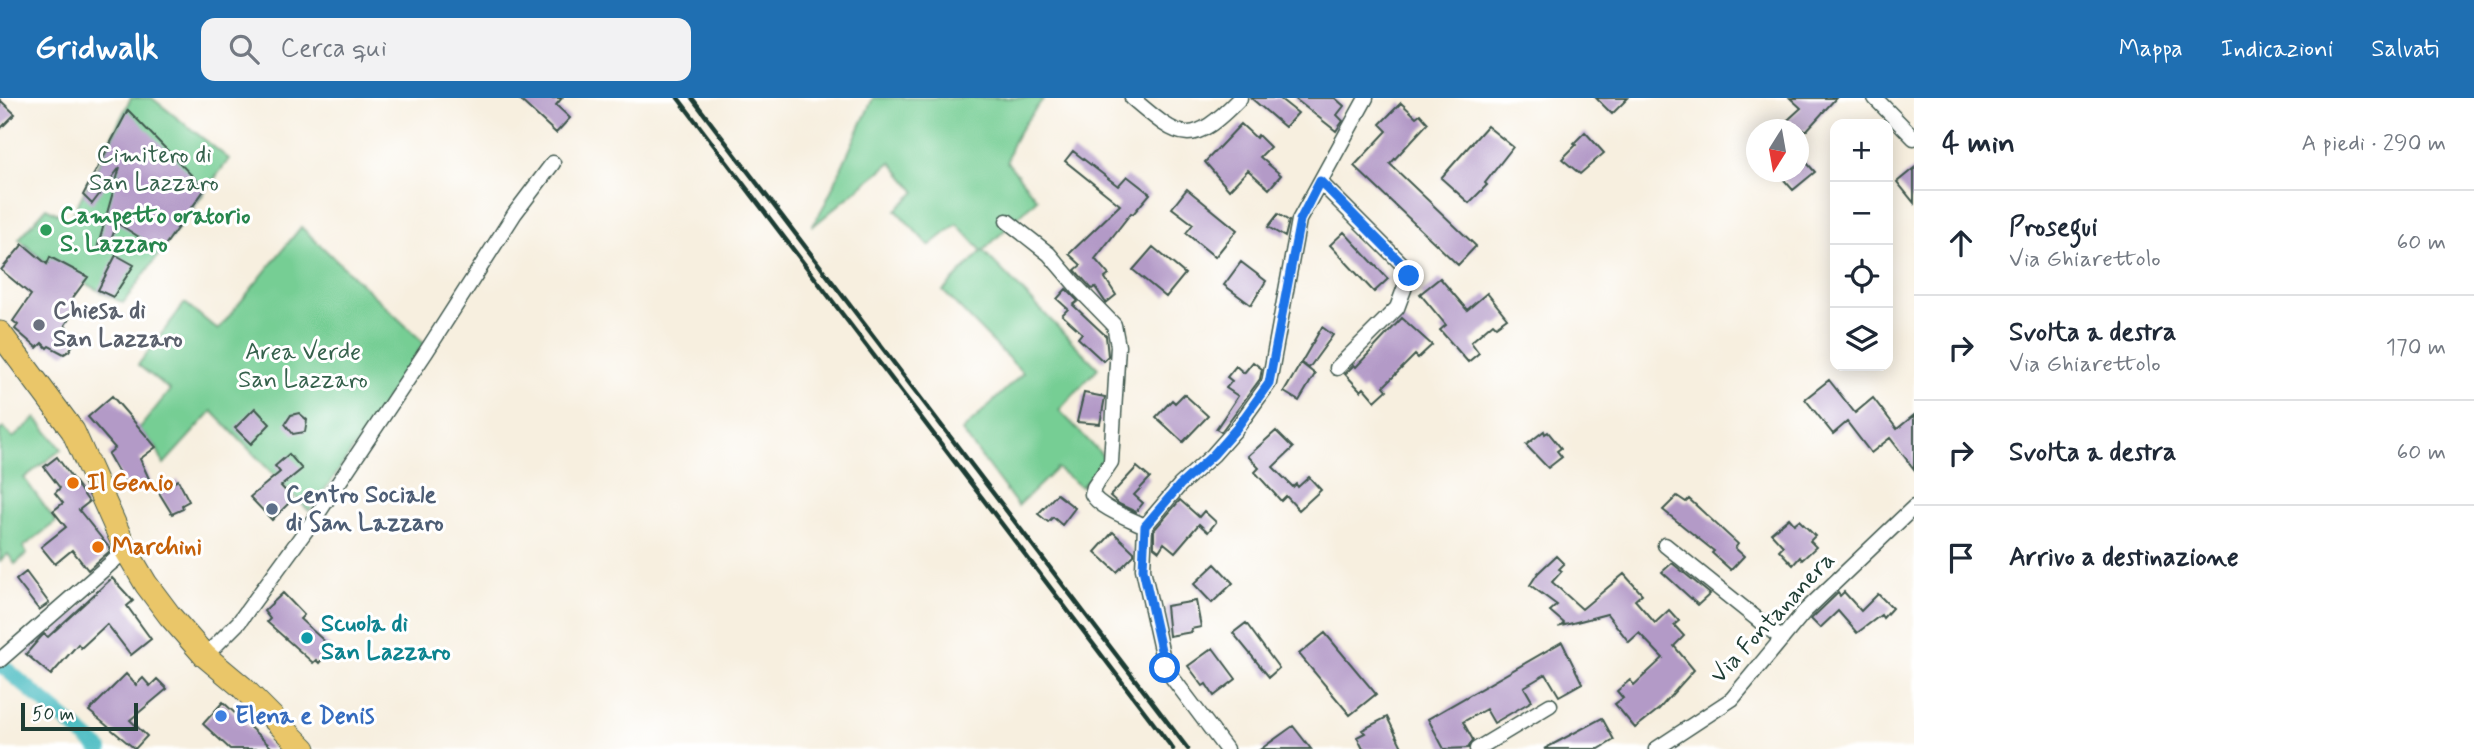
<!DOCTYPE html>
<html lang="it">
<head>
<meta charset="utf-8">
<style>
	body { margin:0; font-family:Mynerve,sans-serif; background:#f2f2f3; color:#1f2937 }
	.controls { position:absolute; right:21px; top:21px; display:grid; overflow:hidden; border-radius:14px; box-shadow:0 4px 18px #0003 }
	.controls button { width:63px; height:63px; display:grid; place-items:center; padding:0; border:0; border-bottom:2px solid #e0e1e3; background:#fff; color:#1f2937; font:35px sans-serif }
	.compass { position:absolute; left:1746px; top:21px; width:63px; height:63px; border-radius:50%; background:#fff; box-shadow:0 4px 18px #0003; rotate:191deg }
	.scale { position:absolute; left:21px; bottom:18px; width:117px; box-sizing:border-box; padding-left:7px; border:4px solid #1f3d34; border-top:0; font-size:19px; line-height:24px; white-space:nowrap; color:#1f3d34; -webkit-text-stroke:5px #fff; paint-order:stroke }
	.stop { position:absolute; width:21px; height:21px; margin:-16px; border:5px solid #1a73e8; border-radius:50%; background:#fff }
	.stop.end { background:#1a73e8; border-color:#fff; box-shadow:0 2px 7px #0008 }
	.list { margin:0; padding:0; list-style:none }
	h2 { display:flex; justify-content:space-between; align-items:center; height:91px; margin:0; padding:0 28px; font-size:30px }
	h2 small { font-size:23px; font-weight:400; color:#747a83 }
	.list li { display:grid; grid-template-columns:46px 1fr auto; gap:21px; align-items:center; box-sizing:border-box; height:105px; padding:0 28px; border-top:2px solid #e0e1e3 }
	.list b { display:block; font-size:26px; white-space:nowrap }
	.list p { margin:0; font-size:23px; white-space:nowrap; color:#747a83 }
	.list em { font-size:23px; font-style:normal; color:#747a83 }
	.icon { flex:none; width:38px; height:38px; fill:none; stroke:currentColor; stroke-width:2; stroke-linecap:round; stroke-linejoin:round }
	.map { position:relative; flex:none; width:1914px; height:651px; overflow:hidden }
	header { display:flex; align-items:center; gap:42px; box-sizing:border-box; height:98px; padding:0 35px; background:#1f6fb2; color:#fff }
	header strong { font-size:33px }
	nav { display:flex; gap:38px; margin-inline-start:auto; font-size:24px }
	.search { width:490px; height:63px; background:#f2f2f3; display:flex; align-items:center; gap:18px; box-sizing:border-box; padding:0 24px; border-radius:14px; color:#747a83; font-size:26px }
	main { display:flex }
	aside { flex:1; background:#fff }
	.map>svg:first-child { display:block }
	.green { fill:#76ce94; stroke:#4a8664; stroke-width:2 }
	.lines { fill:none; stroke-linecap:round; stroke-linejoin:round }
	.canal { stroke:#4ebdc3; stroke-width:16 }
	.building { fill:#b39ac7 }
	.street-casing { stroke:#3f584e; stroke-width:17 }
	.primary-casing { stroke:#3f584e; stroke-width:25 }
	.street { stroke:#fff; stroke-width:14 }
	.primary { stroke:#eac669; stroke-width:23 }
	.rail { stroke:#1f3d34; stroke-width:4.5 }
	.route { stroke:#1a73e8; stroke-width:9 }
	.leisure-dot { fill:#2e9e5b; stroke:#fff; stroke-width:2.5 }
	.worship-dot { fill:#6b7280; stroke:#fff; stroke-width:2.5 }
	.food-dot { fill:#e8710a; stroke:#fff; stroke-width:2.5 }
	.service-dot { fill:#5c6f8a; stroke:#fff; stroke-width:2.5 }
	.culture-dot { fill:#0f9aa8; stroke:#fff; stroke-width:2.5 }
	.shop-dot { fill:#3f7fe0; stroke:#fff; stroke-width:2.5 }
	.labels { text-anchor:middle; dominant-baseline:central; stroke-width:6; stroke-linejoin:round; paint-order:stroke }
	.park-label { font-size:24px; fill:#35614c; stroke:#fff }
	.leisure-label { font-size:24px; font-weight:bold; fill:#27864d; stroke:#fff; text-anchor:start }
	.worship-label { font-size:24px; font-weight:bold; fill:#5b616d; stroke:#fff; text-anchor:start }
	.food-label { font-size:24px; font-weight:bold; fill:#c56008; stroke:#fff; text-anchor:start }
	.service-label { font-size:24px; font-weight:bold; fill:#4e5e75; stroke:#fff; text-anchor:start }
	.street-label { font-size:24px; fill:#1f3d34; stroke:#fff }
	.culture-label { font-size:24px; font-weight:bold; fill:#0d838f; stroke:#fff; text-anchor:start }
	.shop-label { font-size:24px; font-weight:bold; fill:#366cbe; stroke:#fff; text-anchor:start }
</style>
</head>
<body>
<header>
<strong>Gridwalk</strong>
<div class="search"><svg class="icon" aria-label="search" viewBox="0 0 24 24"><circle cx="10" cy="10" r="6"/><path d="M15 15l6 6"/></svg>Cerca qui</div>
<nav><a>Mappa</a><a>Indicazioni</a><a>Salvati</a></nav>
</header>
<main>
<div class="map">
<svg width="1914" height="651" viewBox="0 0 1914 651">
	<rect width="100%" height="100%" fill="#fff"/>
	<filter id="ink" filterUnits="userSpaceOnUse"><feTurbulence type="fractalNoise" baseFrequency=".0143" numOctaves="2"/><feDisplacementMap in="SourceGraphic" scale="14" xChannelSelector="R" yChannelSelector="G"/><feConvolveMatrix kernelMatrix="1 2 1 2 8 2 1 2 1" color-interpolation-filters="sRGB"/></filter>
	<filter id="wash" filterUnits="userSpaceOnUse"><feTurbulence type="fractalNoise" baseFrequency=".00686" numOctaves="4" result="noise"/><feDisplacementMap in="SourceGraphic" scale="28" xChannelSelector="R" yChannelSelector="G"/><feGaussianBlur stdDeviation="1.57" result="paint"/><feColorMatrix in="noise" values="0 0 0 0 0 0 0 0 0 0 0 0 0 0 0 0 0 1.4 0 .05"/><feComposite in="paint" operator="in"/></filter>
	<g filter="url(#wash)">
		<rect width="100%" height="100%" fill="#f7efdf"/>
		<path class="green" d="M131,0H152L229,61L123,205L47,166L19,141L46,110L70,122Z
			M873,0H1044C1030,19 1010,40 1007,64L1037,101L983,153L1098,270L1059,312L1106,361L1081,389L1057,370L1018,408L962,333L1023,275L943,193L982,153L957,126L929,148L896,112L916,94L891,64L812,129L826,104Z
			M301,129L424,245L335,378L309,413L212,313L164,366L156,349L139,331L170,292L138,267L185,205L218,232Z
			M36,320L62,351L24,380L56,424L23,449L27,456L15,466L8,456L0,463V332L4,330L13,340Z"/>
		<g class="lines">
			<path class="canal" d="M0,566L100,651"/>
		</g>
		<g id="blocks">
			<path class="building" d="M518,0H562L556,7L570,20L556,35Z
				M1251,0H1279L1298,15L1285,29Z
				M1294,0H1335L1344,8L1337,17L1343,23L1338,30L1336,33Z
				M1596,0H1628L1612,16Z
				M1790,0H1836L1807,32H1777L1801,10Z
				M0,2L15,16L0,31Z
				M1401,5L1416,19L1420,16L1428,25L1390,66L1476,148L1458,167L1354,68L1387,33L1380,26Z
				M128,12L205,91L161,153L117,125L107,154L97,151L120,69L92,106L83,97Z
				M1241,26L1256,40L1258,37L1270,49L1260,59L1281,77L1269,91L1248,72L1229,92L1205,64Z
				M1487,28L1513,49L1485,85L1487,87L1469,105L1441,80Z
				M1585,34L1604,55L1580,76L1562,61L1576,47L1574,45Z
				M1073,53L1118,88L1127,78L1150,96L1133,116L1131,115L1095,161L1109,177L1105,180L1116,197L1106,205L1095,189L1092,191L1075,172L1081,167L1069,156L1120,107L1065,63Z
				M1798,55L1815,74L1793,92L1777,74H1798Z
				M1914,70V105L1897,84Z
				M1187,91L1237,132L1215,159L1186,135L1193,126L1172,110Z
				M1278,116L1289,123L1285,139L1268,129Z
				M1344,134L1388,181L1374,194L1330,147Z
				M23,146L47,166L50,159L88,179L69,205L73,209L66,219L69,221L65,227L74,241V245L69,253L64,256L49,248L47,250L42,245L37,250L15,231L18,227L13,223L31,197L1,172Z
				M1153,149L1185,176L1166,199L1133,172Z
				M116,157L134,167L113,199L98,192Z
				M1241,164L1266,183L1251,207L1224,187Z
				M1440,180L1467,212L1487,195L1507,220L1496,228L1493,225L1471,244L1479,255L1468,264L1440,232L1446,227L1420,196Z
				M1066,191L1078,203L1073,207L1106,238L1108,258L1103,263L1078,240L1082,235L1062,217L1068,211L1057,201Z
				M1402,220L1432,247L1418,260L1415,257L1384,288L1387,292L1375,303L1364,290L1361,293L1345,276L1354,267L1356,269Z
				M1322,229L1333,237L1309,270L1301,265Z
				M1253,264L1262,271L1260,281L1221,334L1216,331L1238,298L1226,290L1232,283L1227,279L1236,268L1244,275Z
				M1301,265L1315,276L1299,303L1284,294Z
				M1829,282L1855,315L1873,300L1897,331L1914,317V371L1890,340L1871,355L1847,324L1833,336L1805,301Z
				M1084,295L1105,299L1100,326L1077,324Z
				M1184,296L1208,318L1183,344L1156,319L1172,302L1175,305Z
				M112,298L156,349L140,361L151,385L131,396L108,356L115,350L88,319Z
				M255,310L270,326L251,346L235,330Z
				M299,315L307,322L305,334L293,336L285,326L291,317Z
				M1276,333L1293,350L1273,369L1293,389L1296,386L1298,389L1309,379L1321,392L1299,412L1286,398L1281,403L1255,374L1259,370L1248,358Z
				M1544,333L1545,336L1548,334L1561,350L1557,353L1562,359L1548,370L1526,347Z
				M289,356L302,371L281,388L293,401L272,422L250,399L280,374L275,368Z
				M57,359L89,404L79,412L111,452L88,472L72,452L55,466L41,449L66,429L53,413L63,405L55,395L60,390L44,369Z
				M1137,369L1150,380L1134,397L1143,405L1136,414L1119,406L1110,398Z
				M178,382L189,403L182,407L183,411L172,416L158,393Z
				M1057,396L1075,410L1062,427L1053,419L1048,424L1038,416Z
				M1677,398L1686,404L1689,401L1738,446L1735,450L1744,458L1731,472L1712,455L1714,453L1663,412Z
				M1180,402L1199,419L1204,413L1216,424L1208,434L1199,426L1175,454L1164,445L1159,453L1154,449V432Z
				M1789,420L1794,426L1799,422L1815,438L1810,443L1816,449L1802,462L1800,459L1793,467L1779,452L1783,448L1771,435Z
				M1113,434L1134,454V457L1117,474L1095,454Z
				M1556,458L1564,466L1559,471L1562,473L1552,484L1582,511L1624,476L1642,496L1635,502L1655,525L1669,512L1679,523L1674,527L1684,538L1674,548L1694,572L1659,611L1635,630L1615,606L1623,600L1617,593L1630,582L1634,587L1663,560L1639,535L1629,544L1607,516L1561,528L1564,525L1550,513L1557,507L1530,487L1538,475Z
				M1672,465L1710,496L1698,507L1662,474Z
				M1215,466L1233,485L1212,505L1194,486Z
				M26,474L49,505L39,512L16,482Z
				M112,480L133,503L127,508L151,541L131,557L107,526L81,550L78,546L51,577L26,556L40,540L44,536L48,539Z
				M1844,494L1861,513L1878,496L1892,510L1883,520L1881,517L1857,535L1838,513L1820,530L1811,521L1838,495L1840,498Z
				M283,495L304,517L300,521L332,550L319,565L316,562L313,565L267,524L270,521L264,513Z
				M1196,503L1201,529L1191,531L1192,534L1169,538L1166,508Z
				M1246,525L1279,570L1269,579L1233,535Z
				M1325,535L1376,596L1350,617L1299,556Z
				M1562,544L1582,585L1559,598L1546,576L1524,589L1532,603L1494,625L1486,611L1463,624L1473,642L1468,650L1444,651L1428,621Z
				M1213,550L1236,581L1214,598L1206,586L1203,588L1188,568Z
				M126,576L136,587L143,580L150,588L157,581L167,591L130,622L147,638L135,651L89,613Z
				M223,604L273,651H230L203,626Z
				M1387,619L1403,651H1363L1357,639L1365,635L1362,632Z
				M1602,620L1614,642L1599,651H1544Z
				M1293,628L1311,651H1261Z"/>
		</g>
	</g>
	<g filter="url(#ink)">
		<use href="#blocks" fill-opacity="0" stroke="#3f584e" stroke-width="2"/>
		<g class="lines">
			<g class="street-casing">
				<path id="street" d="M1132,0C1182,43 1191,50 1240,0
					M1875,0L1914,40
					M1320,84L1407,171L1409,178L1397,210L1337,270
					M1007,123L1049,156L1078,190L1114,227L1118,248L1111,364L1094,389L1092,396C1099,410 1131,421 1145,428
					M1665,447L1782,541
					M205,558L239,524L315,420L426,254L515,115L553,65
					M0,562L126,452
					M1226,651L1165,570L1143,471L1145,428L1180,387L1213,357L1236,331L1269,285L1299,122L1366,0
					M1477,651L1550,607
					M1656,651L1732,601L1804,514L1914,409"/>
			</g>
			<g class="primary-casing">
				<path id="primary" d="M0,235L73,333L126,452L146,486L170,518L205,558L242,589L304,651"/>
			</g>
			<use href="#street" class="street"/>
			<use href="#primary" class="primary"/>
			<path class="rail" d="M678,0L1173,651
				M692,0L1188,651"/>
		</g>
	</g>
	<g class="lines" filter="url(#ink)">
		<path class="route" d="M1165,570L1143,471L1145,428L1180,387L1213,357L1236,331L1269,285L1300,122L1320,83L1407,171L1409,178"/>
	</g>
	<circle class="leisure-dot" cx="46" cy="132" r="7"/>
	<circle class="worship-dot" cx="39" cy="227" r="7"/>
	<g class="food-dot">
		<circle cx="73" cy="385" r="7"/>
		<circle cx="98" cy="449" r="7"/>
	</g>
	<circle class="service-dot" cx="272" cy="411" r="7"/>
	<circle class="culture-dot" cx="307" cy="540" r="7"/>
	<circle class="shop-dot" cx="221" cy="618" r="7"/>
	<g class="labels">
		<g class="park-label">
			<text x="154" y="57">Cimitero di<tspan x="154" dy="28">San Lazzaro</tspan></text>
			<text x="303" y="254">Area Verde<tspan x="303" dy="28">San Lazzaro</tspan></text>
		</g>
		<g class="leisure-label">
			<text x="60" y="118">Campetto oratorio<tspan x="60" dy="28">S. Lazzaro</tspan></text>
		</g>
		<g class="worship-label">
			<text x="53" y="213">Chiesa di<tspan x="53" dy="28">San Lazzaro</tspan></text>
		</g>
		<g class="food-label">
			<text x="87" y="385">Il Genio</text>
			<text x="112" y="449">Marchini</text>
		</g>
		<g class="service-label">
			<text x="286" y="397">Centro Sociale<tspan x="286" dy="28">di San Lazzaro</tspan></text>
		</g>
		<g class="street-label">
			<text transform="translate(1773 520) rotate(-47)">Via Fontananera</text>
		</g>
		<g class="culture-label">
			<text x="321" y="526">Scuola di<tspan x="321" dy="28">San Lazzaro</tspan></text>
		</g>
		<g class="shop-label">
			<text x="235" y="618">Elena e Denis</text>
		</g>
	</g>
</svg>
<div class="controls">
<button>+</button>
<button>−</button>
<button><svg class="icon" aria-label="locate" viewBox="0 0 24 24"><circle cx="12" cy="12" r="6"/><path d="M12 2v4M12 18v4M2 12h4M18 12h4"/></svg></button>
<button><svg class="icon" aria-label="layers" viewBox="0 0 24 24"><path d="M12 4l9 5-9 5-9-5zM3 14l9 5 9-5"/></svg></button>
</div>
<svg class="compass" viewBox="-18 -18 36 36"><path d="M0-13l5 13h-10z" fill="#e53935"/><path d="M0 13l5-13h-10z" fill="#747a83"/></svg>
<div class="scale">50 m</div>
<div class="stop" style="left:1165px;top:570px"></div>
<div class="stop end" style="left:1409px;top:178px"></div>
</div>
<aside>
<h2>4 min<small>A piedi · 290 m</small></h2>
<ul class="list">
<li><svg class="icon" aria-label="ahead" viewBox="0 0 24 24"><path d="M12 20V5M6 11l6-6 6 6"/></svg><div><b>Prosegui</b><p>Via Ghiarettolo</p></div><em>60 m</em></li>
<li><svg class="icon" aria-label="right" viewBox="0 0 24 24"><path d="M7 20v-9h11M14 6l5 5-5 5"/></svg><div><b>Svolta a destra</b><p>Via Ghiarettolo</p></div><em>170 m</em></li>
<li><svg class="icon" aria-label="right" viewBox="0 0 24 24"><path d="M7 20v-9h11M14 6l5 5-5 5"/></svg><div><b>Svolta a destra</b></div><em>60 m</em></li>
<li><svg class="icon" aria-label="arrive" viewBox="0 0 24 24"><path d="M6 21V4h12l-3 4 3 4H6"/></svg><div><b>Arrivo a destinazione</b></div></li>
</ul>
</aside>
</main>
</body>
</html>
